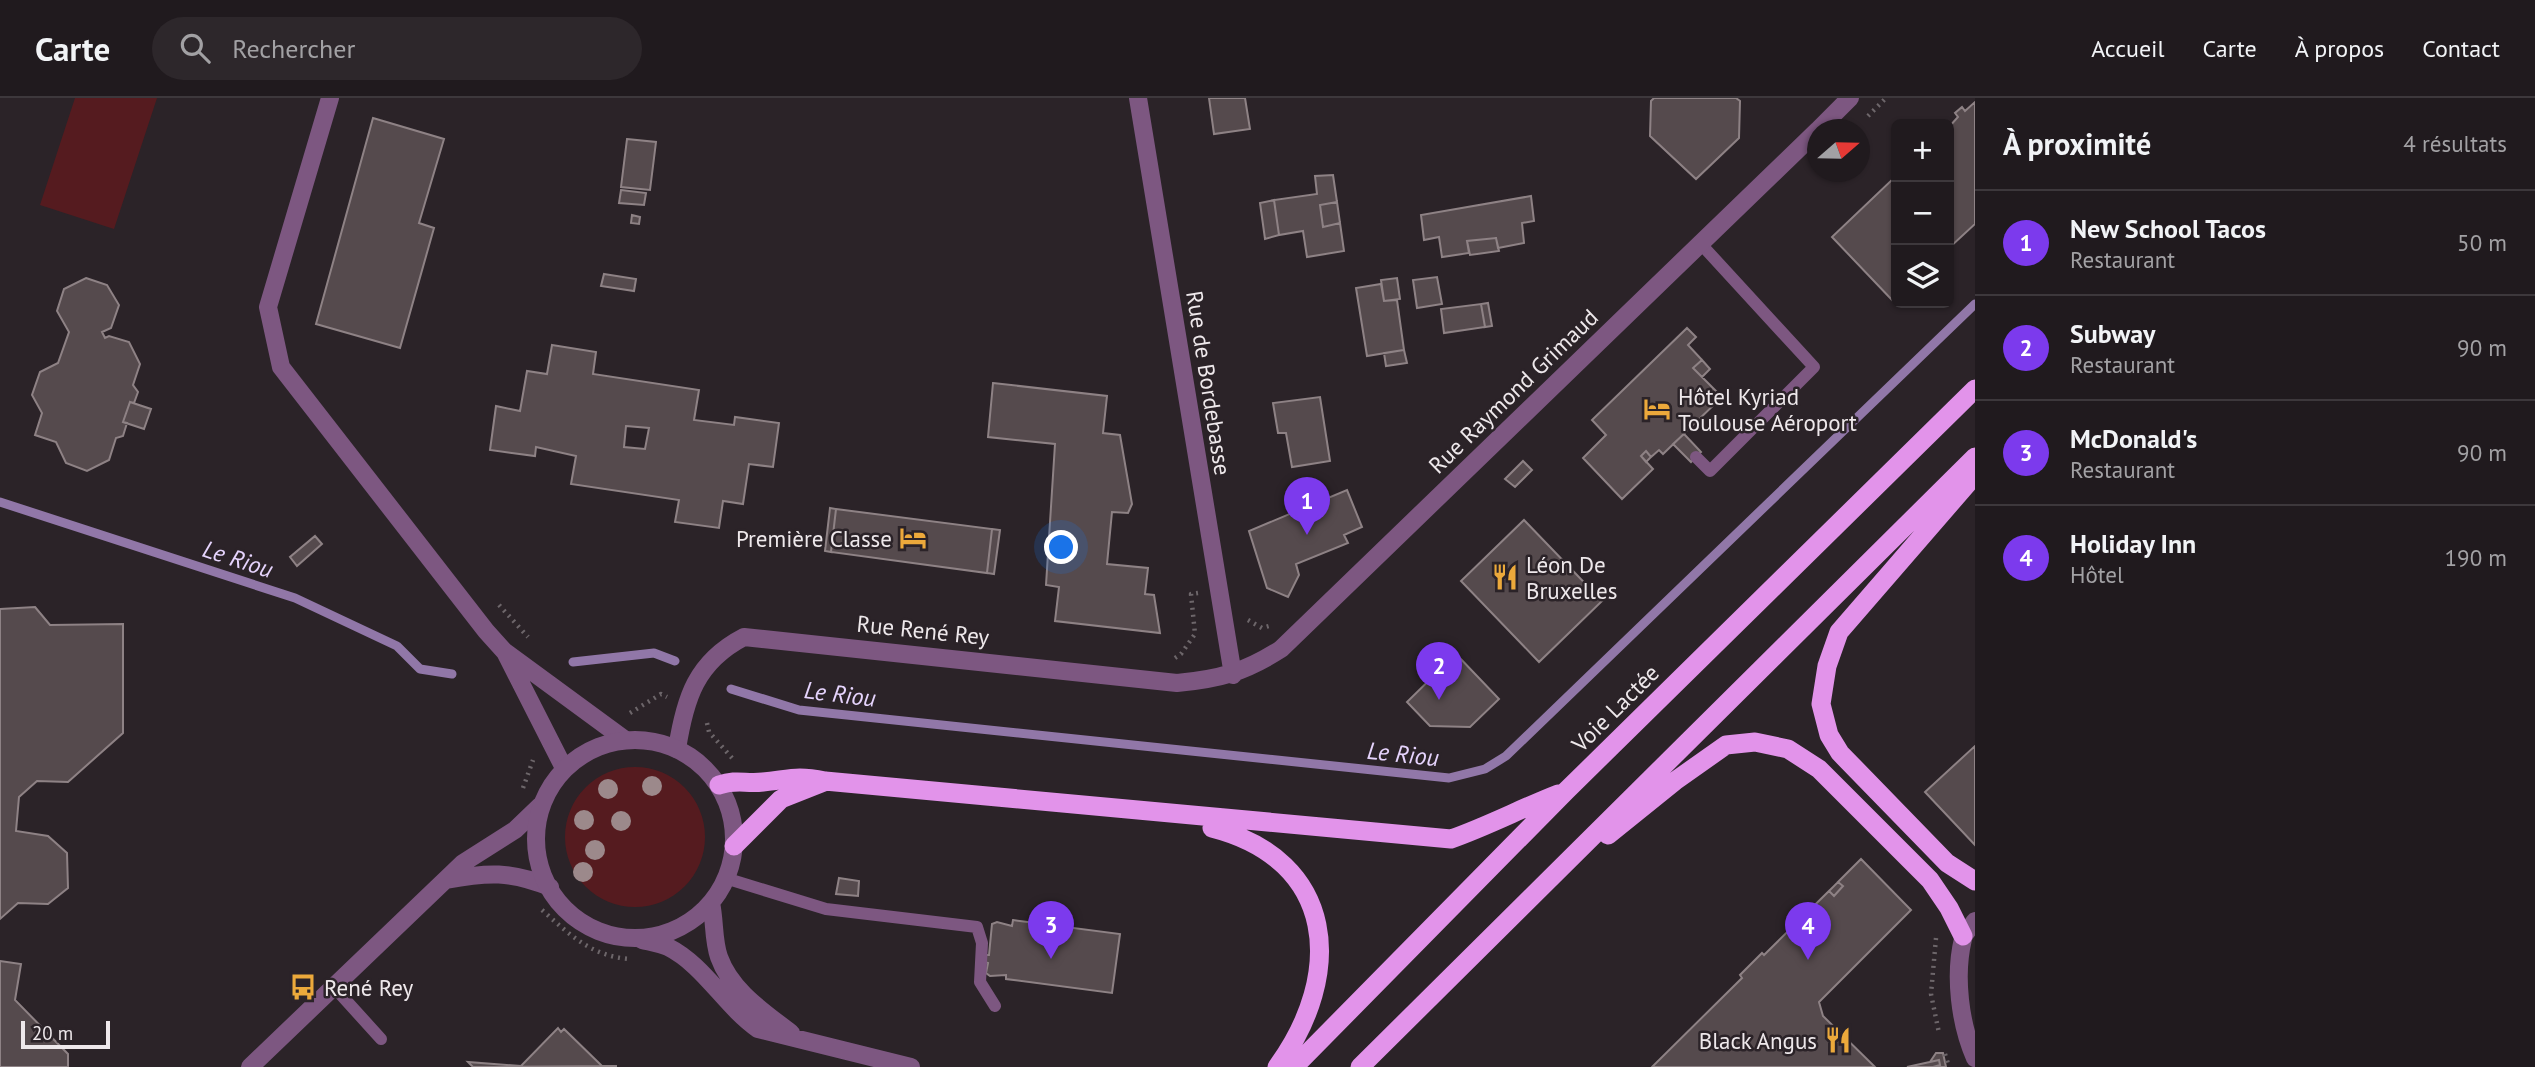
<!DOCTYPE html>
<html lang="fr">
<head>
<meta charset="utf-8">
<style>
	body { margin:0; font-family:"PT Sans",sans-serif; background:#2d272b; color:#f1f3f6 }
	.controls { position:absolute; right:21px; top:21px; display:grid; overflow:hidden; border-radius:10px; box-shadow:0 2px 5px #0004 }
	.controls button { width:63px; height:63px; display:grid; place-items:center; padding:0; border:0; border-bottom:2px solid #3d383c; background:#201a1e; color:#f1f3f6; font:35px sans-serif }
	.compass { position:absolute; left:1807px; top:21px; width:63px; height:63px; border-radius:50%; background:#201a1e; box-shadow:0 2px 5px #0004; rotate:70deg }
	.scale { position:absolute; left:21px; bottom:18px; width:89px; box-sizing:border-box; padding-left:7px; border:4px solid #eee8eb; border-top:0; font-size:19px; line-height:24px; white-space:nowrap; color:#eee8eb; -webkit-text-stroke:5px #2b2328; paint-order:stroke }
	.you { position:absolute; left:1062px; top:450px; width:24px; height:24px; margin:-18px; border:5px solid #fff; border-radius:50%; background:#1a73e8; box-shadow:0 0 0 10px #1a73e833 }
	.badge { display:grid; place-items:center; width:46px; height:46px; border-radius:50%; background:#7c3aed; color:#fff; font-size:23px; font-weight:700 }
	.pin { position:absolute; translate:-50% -58px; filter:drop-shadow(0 2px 4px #0008) }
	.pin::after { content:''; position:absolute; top:37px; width:24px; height:21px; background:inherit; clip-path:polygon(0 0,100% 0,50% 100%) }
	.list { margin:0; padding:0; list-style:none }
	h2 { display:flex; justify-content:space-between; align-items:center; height:91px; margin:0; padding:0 28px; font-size:30px }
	h2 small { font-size:23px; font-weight:400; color:#a2a1a4 }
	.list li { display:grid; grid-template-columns:46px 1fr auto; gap:21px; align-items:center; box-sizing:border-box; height:105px; padding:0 28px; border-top:2px solid #3d383c }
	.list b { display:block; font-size:26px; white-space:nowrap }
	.list p { margin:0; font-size:23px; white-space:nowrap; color:#a2a1a4 }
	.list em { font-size:23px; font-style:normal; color:#a2a1a4 }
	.icon { flex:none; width:38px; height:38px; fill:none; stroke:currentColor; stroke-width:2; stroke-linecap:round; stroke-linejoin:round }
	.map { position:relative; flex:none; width:1975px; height:969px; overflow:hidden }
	header { display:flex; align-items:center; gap:42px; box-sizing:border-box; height:98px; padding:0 35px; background:#201a1e; border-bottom:2px solid #3d383c }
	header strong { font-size:33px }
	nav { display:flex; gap:38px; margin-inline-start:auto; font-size:24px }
	.search { width:490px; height:63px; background:#2d272b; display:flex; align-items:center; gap:18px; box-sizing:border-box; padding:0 24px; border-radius:38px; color:#a2a1a4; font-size:26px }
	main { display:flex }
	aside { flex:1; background:#201a1e }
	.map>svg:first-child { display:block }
	.green { fill:#551b1f }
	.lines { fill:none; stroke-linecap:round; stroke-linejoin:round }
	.stream { stroke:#9177a8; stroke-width:9 }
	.building { fill:#554a4d; stroke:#8e8285; stroke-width:2; fill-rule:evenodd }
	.path { stroke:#6d666a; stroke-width:4.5; stroke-dasharray:2 5; stroke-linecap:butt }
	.service { stroke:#7d5781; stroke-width:12 }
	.minor { stroke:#7d5781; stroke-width:18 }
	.tertiary { stroke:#7d5781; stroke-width:18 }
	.trunk { stroke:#e293ea; stroke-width:19 }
	.tree { fill:#9c898b }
	.labels { text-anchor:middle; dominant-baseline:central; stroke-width:5; stroke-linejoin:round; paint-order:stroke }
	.street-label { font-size:23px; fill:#eee8eb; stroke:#2b2328 }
	.poi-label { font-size:23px; fill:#eee8eb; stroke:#2b2328; text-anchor:start }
	.water-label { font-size:24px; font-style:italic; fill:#e6d4fd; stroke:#2b2328 }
</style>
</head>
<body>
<header>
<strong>Carte</strong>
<div class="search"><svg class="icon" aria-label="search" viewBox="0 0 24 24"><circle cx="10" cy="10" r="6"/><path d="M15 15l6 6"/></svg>Rechercher</div>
<nav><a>Accueil</a><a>Carte</a><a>À propos</a><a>Contact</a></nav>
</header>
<main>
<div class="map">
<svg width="1975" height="969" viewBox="0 0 1975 969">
	<rect width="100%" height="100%" fill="#2b2328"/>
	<path class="green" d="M75,0H157L114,131L40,107Z
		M565 739a70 70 0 1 1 140 0a70 70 0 1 1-140 0Z"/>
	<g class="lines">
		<path class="stream" d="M0,404L295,500L397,548L420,571L452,576
			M573,564L654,555L675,563
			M731,591L799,612L1449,680L1485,671L1506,658L1975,206"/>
	</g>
	<path class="building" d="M1209,0H1245L1250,31L1214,36Z
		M1654,0H1736L1740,3L1739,40L1696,81L1650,38L1651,3Z
		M1975,4V126L1949,150V29L1958,19L1955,15L1962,9L1965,13Z
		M373,20L444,41L419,125L434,130L400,250L316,226Z
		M627,41L656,44L650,92L621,89Z
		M1333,77L1337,104L1320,107L1323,129L1340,125L1344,153L1307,159L1303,133L1279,137L1274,102L1317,96L1315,78Z
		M1896,78V200L1893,203L1832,139Z
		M621,92L646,95L644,107L619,105Z
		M1531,98L1534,123L1522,125L1524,145L1498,150L1496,140L1467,143L1469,155L1442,159L1439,139L1424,142L1421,117Z
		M1274,102L1279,137L1265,141L1260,105Z
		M1337,104L1340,125L1323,129L1320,107Z
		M632,117L640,119L639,126L631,125Z
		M1496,140L1499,153L1470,157L1467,143Z
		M604,176L636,181L634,193L601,188Z
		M1437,179L1442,206L1417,210L1413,182Z
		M86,180L107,187L119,207L111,230L102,234L105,240L109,238L129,244L140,266L133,287L138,294L134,305L130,304L123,324L127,325L123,338L116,340L109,362L87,373L66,365L56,344L35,337L42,315L32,297L40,274L58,265L69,234L57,213L64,191Z
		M1397,180L1400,201L1384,203L1381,182Z
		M1381,186L1384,203L1397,202L1404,252L1367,258L1356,190Z
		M1488,205L1492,228L1485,229L1481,206Z
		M1481,206L1485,229L1444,235L1441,211Z
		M1687,230L1696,239L1688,247L1702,262L1693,270L1722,299L1663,356L1659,352L1651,359L1646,353L1641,358L1653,371L1622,401L1583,360L1606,337L1592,322Z
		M552,247L596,254L593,276L699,292L694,322L734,327L735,319L779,325L773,369L749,366L743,406L723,403L719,430L675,424L679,402L571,386L576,358L536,349L535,358L490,352L496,308L520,313L527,273L547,276ZM626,328L649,330L645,351L624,349Z
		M1404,252L1407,265L1386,268L1384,255Z
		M1702,262L1710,271L1702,279L1693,270Z
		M993,285L1107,298L1103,335L1120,337L1132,406L1128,415L1112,414L1107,466L1148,470L1145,496L1154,497L1160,535L1055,523L1059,489L1046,487L1055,346L988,339Z
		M1320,299L1330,363L1292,369L1286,335H1278L1273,305Z
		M130,304L151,311L144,331L123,324Z
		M1684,336L1701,354L1691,364L1673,346Z
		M1646,353L1651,359L1646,364L1641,358Z
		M1523,363L1532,372L1515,389L1505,381Z
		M1347,392L1362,429L1344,437L1348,445L1296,466L1299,477L1288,499L1267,490L1249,433Z
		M830,410L836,411L831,454L825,453Z
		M836,411L992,431L987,475L831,454Z
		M1524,422L1602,503L1539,564L1461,483Z
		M992,431L1000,432L994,476L987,475Z
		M315,438L322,446L297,468L290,459Z
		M35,509L50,527L123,526V635L68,684L37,683L19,699L16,733L48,738L67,755L68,790L48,806L18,805L0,821V511Z
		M1456,556L1499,601L1470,629L1430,628L1407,604Z
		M1975,648V747L1925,694Z
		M1861,761L1911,812L1819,904L1823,918L1875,969H1652L1742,880L1740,877L1762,855L1764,857L1829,793L1834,798L1843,788L1838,784Z
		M839,780L859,783L858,798L836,796Z
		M1838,784L1843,788L1834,798L1829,793Z
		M1013,822L1120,836L1112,895L1006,881V877L990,878L986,875L988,865L984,864L986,857H989L992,826L997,824L1012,828Z
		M0,863L21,866L15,902L68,956V969H0Z
		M558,930L561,934L564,931L602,968H617L473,969L468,964L521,968Z
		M1936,955H1943L1946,969H1933L1940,967L1939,962L1930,964Z
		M1939,962L1940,967L1933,969H1907Z"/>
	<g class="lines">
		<path class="path" d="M1868,18L1886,0
			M499,507L528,539
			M1248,522L1262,530L1269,528
			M1175,560L1181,556L1195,536L1191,496L1198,495
			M630,615L661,596L667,599
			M707,625L709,634L732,660
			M523,690L533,662
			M542,812C569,836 591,858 629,861
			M1936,840L1931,896L1939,935
			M1945,956L1949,969"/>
		<path class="service" d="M1696,359L1710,373L1814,269L1700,145
			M725,780L826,811L977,829L982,845L980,884L995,908
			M333,888L381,941"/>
		<path class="minor" d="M330,0L268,209L281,269L486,533L504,553L624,641
			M1138,0L1233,577
			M1818,32L1850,0
			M506,556L564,670
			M677,651C685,600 696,564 744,539L1177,585C1220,581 1245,574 1281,551L1818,32
			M446,782C488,774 510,773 550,789
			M250,969L463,765L515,732L540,708"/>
		<path class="tertiary" d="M536 741a99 99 0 1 1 198 0a99 99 0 1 1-198 0Z
			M711,805C715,823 713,842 719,859C731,893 764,914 791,935
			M1975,823C1971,829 1964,835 1963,841C1954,878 1960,926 1975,960
			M642,842C650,844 661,846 668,849C704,867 725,908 758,931L911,969"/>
		<path class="trunk" d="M1975,377L1839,534L1827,568L1821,606L1829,637L1840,655L1947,765L1975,783
			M719,687C737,681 745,686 763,684C791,681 796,677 825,683L1451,741C1488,728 1522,710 1558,696
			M1212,730C1337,762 1345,876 1277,969
			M1608,737L1675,683L1726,647L1755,644L1788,651L1819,671L1930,782L1949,810L1963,838
			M734,748L781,701L824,684
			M1294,969L1566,693L1975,291
			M1360,969L1975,359"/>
	</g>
	<g class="tree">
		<circle cx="652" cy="688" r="10"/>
		<circle cx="608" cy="691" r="10"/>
		<circle cx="584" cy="722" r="10"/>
		<circle cx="621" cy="723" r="10"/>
		<circle cx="595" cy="752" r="10"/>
		<circle cx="583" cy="774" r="10"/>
	</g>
	<defs>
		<g id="hotel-bare" transform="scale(2.1)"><path d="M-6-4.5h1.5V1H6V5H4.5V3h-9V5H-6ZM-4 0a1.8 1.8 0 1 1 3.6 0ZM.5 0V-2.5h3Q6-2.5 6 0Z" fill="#eca93b" stroke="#2b2328" stroke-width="2.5" paint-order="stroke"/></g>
		<g id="restaurant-bare" transform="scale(2.1)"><path d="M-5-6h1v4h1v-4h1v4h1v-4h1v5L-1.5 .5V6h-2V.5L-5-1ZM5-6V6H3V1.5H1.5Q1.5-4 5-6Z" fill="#eca93b" stroke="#2b2328" stroke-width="2.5" paint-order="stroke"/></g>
		<g id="bus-bare" transform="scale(2.1)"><path d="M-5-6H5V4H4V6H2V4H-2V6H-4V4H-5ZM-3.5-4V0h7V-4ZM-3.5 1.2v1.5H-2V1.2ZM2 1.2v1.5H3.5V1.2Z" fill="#eca93b" stroke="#2b2328" stroke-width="2.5" paint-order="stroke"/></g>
	</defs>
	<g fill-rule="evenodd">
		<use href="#hotel-bare" x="1657" y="311"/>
		<use href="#hotel-bare" x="913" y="440"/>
		<use href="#restaurant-bare" x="1505" y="479"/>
		<use href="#bus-bare" x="303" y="889"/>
		<use href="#restaurant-bare" x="1838" y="942"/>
	</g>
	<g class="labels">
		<g class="street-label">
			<text transform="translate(1209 285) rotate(81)">Rue de Bordebasse</text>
			<text transform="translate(1513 293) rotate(-44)">Rue Raymond Grimaud</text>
			<text transform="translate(923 532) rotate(6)">Rue René Rey</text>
			<text transform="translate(1615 610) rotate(-45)">Voie Lactée</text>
		</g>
		<g class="poi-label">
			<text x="1678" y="298">Hôtel Kyriad<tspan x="1678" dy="26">Toulouse Aéroport</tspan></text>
			<text x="892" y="440" text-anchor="end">Première Classe</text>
			<text x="1526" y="466">Léon De<tspan x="1526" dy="26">Bruxelles</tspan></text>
			<text x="324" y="889">René Rey</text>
			<text x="1817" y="942" text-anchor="end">Black Angus</text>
		</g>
		<g class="water-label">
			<text transform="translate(238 461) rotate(18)">Le Riou</text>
			<text transform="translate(840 596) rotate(7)">Le Riou</text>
			<text transform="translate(1403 656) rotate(6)">Le Riou</text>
		</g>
	</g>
</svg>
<div class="controls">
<button>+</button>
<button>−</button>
<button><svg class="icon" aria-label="layers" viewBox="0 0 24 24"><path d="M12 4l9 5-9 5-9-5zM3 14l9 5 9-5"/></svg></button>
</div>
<svg class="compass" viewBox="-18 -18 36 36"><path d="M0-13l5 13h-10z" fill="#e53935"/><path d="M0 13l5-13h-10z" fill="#a2a1a4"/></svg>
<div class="scale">20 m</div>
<div class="you"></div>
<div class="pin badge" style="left:1307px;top:437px">1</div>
<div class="pin badge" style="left:1439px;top:602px">2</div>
<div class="pin badge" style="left:1051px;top:861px">3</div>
<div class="pin badge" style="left:1808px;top:862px">4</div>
</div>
<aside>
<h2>À proximité<small>4 résultats</small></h2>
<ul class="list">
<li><span class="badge">1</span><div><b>New School Tacos</b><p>Restaurant</p></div><em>50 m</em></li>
<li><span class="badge">2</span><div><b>Subway</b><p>Restaurant</p></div><em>90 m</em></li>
<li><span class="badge">3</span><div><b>McDonald's</b><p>Restaurant</p></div><em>90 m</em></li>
<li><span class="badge">4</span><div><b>Holiday Inn</b><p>Hôtel</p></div><em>190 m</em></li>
</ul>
</aside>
</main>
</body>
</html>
